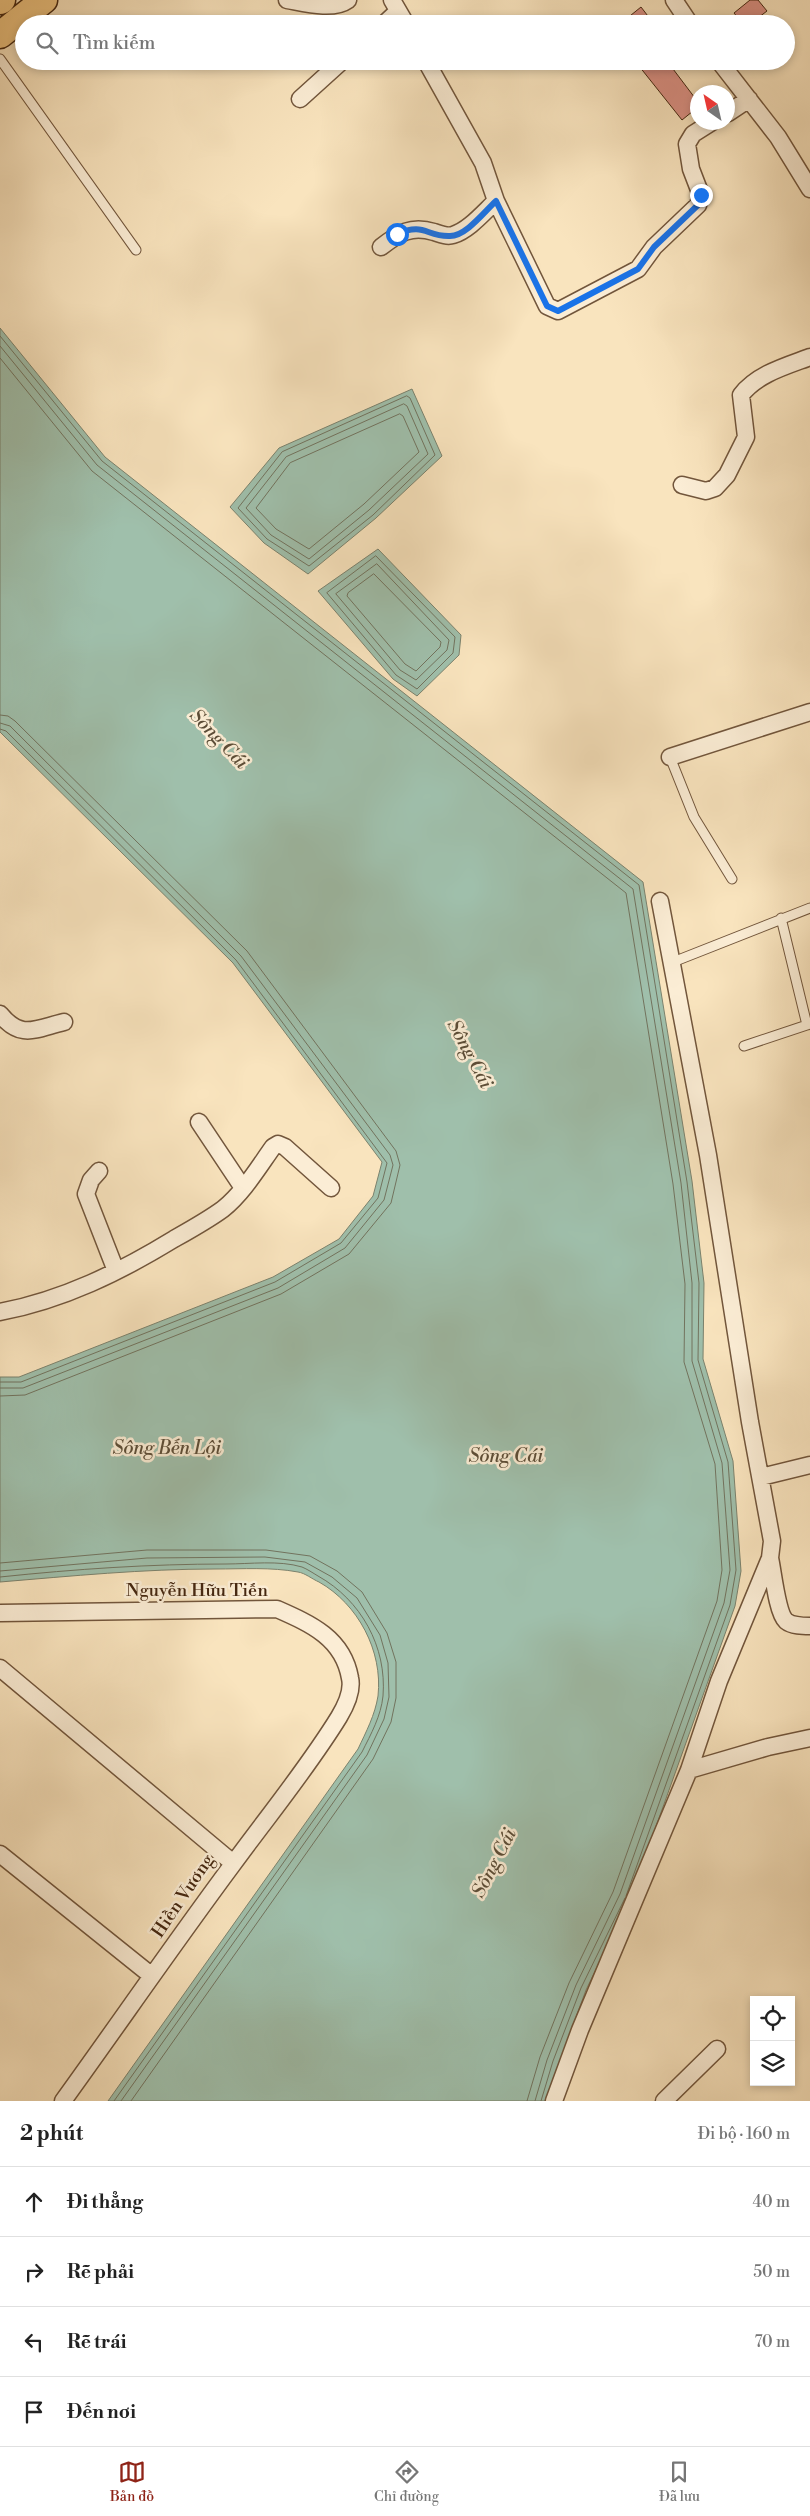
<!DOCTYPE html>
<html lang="vi">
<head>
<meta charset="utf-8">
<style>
	body { margin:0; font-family:"Libre Bodoni",serif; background:#f2f2f2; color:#222 }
	.controls { position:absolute; right:15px; bottom:15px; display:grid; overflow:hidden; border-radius:0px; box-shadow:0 2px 8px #0003 }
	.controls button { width:45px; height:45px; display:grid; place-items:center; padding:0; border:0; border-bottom:1px solid #e0e0e0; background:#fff; color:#222; font:25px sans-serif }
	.compass { position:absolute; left:690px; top:85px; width:45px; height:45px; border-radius:50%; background:#fff; box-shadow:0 2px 8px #0003; rotate:326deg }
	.stop { position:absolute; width:15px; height:15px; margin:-11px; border:4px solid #1a73e8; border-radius:50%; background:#fff }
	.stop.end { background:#1a73e8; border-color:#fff; box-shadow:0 1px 5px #0008 }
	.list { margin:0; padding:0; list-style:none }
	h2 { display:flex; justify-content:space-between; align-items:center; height:65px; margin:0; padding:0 20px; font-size:21px }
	h2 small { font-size:16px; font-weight:400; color:#767676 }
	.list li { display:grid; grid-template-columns:32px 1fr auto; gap:15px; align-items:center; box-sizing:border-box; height:70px; padding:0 20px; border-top:1px solid #e0e0e0 }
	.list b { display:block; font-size:19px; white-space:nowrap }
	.list em { font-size:16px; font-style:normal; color:#767676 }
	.icon { flex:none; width:28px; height:28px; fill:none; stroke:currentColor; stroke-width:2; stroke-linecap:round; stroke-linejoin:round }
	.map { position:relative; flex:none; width:810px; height:2101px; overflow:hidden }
	.search { position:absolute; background:#fff; box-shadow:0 2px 8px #0003; left:15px; right:15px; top:15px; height:55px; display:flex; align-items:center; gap:12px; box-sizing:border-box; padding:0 18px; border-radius:28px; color:#767676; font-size:19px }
	.sheet { height:345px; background:#fff }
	nav { display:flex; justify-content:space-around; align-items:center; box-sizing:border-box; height:70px; border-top:1px solid #e0e0e0; background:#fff; font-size:14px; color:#767676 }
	nav a { display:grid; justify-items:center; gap:2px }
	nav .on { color:#8f2418 }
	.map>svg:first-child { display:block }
	.water { fill:#9fbfab; stroke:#7b826d }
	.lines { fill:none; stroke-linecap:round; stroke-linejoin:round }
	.shore { stroke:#72735e; stroke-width:1 }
	.building { fill:#da9084; stroke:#452710 }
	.service-casing { stroke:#72563c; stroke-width:11 }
	.minor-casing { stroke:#72563c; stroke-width:19 }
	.primary-casing { stroke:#452710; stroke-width:29 }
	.service { stroke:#fbedd5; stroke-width:9 }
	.minor { stroke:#fbedd5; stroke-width:16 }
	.primary { stroke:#ecc27f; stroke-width:26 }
	.route { stroke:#1a73e8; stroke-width:6 }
	.labels { text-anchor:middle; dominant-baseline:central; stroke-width:5; stroke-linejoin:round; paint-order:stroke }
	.street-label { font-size:18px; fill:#452710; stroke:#fbedd5 }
	.water-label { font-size:19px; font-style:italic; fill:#5c4d37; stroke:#fbedd5 }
</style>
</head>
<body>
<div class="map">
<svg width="810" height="2101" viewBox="0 0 810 2101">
	<rect width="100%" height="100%" fill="#f9e4be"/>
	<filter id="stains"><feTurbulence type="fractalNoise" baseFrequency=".004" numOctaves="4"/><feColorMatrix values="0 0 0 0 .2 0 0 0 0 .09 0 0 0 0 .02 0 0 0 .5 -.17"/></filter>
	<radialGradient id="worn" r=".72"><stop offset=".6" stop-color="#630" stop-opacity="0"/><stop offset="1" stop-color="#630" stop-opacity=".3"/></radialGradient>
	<path class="water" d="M0,328L105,457L643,882L692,1181L704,1283L703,1359L733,1461L741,1571L735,1606L630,1899L586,1990L545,2101H108L358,1749C366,1732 375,1715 378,1696C383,1651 358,1604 319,1582C312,1579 305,1573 298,1572C271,1567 243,1569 215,1569C143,1569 72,1576 0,1582V1377H19L273,1277L339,1239L373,1196L382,1162L233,963L0,732Z
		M412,389L442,456L376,518L308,574L264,543L230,507L279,448Z
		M378,549L461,635L459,655L417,696L393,679L318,591Z"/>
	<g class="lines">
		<path class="shore" d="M0,336L102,461L639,885L687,1182L699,1283L698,1360L728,1462L736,1570L730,1605L626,1896
			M0,346L97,465L633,889L681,1183L692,1283V1361L722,1463L730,1570L724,1603L620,1894L576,1985L547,2060L535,2101
			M0,358L92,471L626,893L673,1184L685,1284L684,1362L715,1464L722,1570L717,1601L613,1892L569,1983L540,2057L527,2101
			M407,396L410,398L435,455L373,515L309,566L267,539L238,508L282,452Z
			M404,404L407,406L428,454L369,510L309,559L271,535L246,508L286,457Z
			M400,414L403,416L419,452L364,504L309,549L276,529L256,508L290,463Z
			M376,556L455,637L453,653L417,689L396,675L327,593Z
			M377,564L449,640L447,650L416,680L400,670L336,594Z
			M374,574L441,642L440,647L416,671L405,664L347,596L348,593Z
			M0,715L8,716L15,721L247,951L396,1151L400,1165L391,1203L349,1254L281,1294L25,1395L0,1396
			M0,723L10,726L241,956L390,1155L393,1165L384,1200L345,1248L278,1288L23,1388H0
			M0,729L6,731L236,960L387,1163L378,1198L341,1243L275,1282L21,1382H0
			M0,1563L147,1550H266L310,1556L337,1571L362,1592L387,1633L396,1662V1698L391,1722L373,1759L131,2101
			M0,1571L147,1558L265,1557L305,1562L332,1577L357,1598L380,1635L388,1663L389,1697L384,1719L367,1755L121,2101
			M0,1577C76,1569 150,1564 226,1564C250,1564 279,1560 302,1567C307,1569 313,1573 318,1576C361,1600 387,1647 383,1696C381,1716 371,1734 362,1752L114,2101
			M541,2101L553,2061L581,1988L625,1898"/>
	</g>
	<path class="building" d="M750,0H758L767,11L750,24H743L734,13Z
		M641,7L654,24H620Z
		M635,61H667L698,102V107L682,120Z"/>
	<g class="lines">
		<g class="service-casing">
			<path id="service" d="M0,59L136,250
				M670,757L694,817L732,879
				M781,918L807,1025
				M673,962L810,908
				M744,1046L810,1024"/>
		</g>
		<g class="minor-casing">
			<path id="minor" d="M287,0C304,3 333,11 348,0
				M392,0L406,24
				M674,0L690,24
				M384,24L398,11
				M426,61L483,163L496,201L547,306L558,311L638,269L654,247L698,205L701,195L691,169L687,144L693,134L712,122
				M719,61L778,137L810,189
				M300,99L342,61
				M728,113L749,99
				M381,247C399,233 411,225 434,232C440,234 447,237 453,235C469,230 483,213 496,201
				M682,485L706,491L715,488L727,475L746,437L741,395C757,374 786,366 810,357
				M670,757L810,712
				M0,1014C21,1040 35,1029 64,1022
				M199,1122L243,1188
				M99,1171L91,1180L86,1194L116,1271
				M0,1312C63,1300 120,1272 174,1239C190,1230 208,1220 223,1209C243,1193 258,1168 273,1147L278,1144L285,1147L331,1188
				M761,1477L810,1465
				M770,1558C773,1571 777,1613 786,1621C792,1626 803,1626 810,1626
				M0,1613L277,1609C311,1624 343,1638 350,1678C353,1691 345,1707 339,1717C307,1769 268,1816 233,1864C175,1942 120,2022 63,2101
				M0,1668L233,1863
				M689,1770L768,1747L810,1738
				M0,1854L152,1976
				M554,2101L580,2030L689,1770L719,1681L770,1558L772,1541L750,1422L708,1155L660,901
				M664,2101L717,2049"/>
		</g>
		<g class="primary-casing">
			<path id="primary" d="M0,1L2,0
				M0,35L44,0"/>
		</g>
		<use href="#service" class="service"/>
		<use href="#minor" class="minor"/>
		<use href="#primary" class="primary"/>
	</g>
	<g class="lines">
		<path class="route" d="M397,234C425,222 426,237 450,236C466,236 484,212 496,201L547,306L558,311L638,269L654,247L698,205L701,195"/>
	</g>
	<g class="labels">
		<g class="street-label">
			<text x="197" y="1590">Nguyễn Hữu Tiến</text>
			<text transform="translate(183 1896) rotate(-56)">Hiền Vương</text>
		</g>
		<g class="water-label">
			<text transform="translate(219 739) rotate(46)">Sông Cái</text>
			<text transform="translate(470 1054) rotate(62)">Sông Cái</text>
			<text x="167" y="1448">Sông Bến Lội</text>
			<text x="506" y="1456">Sông Cái</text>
			<text transform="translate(494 1863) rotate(-63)">Sông Cái</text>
		</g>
	</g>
	<rect width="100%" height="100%" filter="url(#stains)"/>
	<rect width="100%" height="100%" fill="url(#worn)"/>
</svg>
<div class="controls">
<button><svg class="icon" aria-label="locate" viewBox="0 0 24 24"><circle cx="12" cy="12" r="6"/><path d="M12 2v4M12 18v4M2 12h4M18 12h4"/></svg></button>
<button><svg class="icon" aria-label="layers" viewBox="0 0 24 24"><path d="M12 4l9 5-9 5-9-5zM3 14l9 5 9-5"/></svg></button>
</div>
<svg class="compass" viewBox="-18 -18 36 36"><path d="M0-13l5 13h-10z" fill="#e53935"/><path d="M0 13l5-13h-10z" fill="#767676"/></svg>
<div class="stop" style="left:397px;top:234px"></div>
<div class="stop end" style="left:701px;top:195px"></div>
<div class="search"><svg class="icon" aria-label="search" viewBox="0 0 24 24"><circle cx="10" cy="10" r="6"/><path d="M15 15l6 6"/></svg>Tìm kiếm</div>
</div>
<section class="sheet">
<h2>2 phút<small>Đi bộ · 160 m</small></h2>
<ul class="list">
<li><svg class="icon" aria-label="ahead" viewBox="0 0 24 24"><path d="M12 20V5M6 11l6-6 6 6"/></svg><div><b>Đi thẳng</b></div><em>40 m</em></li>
<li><svg class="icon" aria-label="right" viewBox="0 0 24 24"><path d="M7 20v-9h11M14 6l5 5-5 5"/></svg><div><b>Rẽ phải</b></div><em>50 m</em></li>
<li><svg class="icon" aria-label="left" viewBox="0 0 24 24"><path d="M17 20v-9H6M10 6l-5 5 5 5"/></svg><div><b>Rẽ trái</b></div><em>70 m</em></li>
<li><svg class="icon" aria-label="arrive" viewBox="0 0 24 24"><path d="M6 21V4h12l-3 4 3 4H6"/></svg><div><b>Đến nơi</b></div></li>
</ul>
</section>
<nav>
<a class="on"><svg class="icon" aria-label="map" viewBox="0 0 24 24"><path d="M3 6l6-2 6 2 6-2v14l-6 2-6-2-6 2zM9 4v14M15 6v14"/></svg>Bản đồ</a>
<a><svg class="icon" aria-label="directions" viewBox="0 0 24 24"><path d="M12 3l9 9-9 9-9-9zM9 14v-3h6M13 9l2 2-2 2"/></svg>Chỉ đường</a>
<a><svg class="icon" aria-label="saved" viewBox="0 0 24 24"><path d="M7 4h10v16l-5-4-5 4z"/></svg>Đã lưu</a>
</nav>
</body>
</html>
